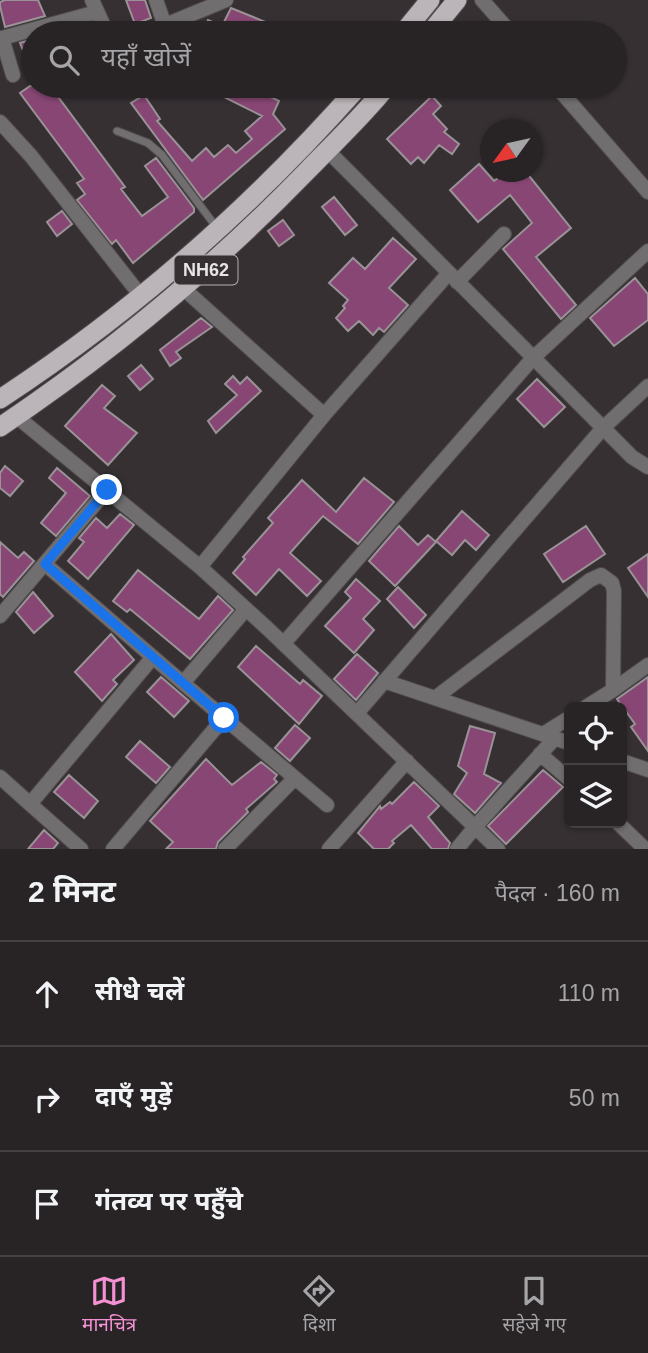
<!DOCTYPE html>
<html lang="hi">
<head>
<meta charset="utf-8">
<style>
	body { margin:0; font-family:Arial,"Noto Sans Devanagari",sans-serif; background:#343032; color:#f1f3f6 }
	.controls { position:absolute; right:21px; bottom:21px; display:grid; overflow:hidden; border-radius:10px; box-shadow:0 2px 5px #0004 }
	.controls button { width:63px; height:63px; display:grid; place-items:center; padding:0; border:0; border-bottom:2px solid #444143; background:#282426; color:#f1f3f6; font:35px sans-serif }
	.compass { position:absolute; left:480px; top:119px; width:63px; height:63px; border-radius:50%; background:#282426; box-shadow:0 2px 5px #0004; rotate:237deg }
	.stop { position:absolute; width:21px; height:21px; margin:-16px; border:5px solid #1a73e8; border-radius:50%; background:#fff }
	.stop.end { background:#1a73e8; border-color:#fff; box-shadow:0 2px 7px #0008 }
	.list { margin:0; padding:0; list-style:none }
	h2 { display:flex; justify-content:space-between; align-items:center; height:91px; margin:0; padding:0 28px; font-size:30px }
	h2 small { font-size:23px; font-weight:400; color:#a5a4a7 }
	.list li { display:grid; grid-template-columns:46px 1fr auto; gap:21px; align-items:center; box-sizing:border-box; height:105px; padding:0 28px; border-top:2px solid #444143 }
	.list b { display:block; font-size:26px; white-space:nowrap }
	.list em { font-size:23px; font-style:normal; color:#a5a4a7 }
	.icon { flex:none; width:38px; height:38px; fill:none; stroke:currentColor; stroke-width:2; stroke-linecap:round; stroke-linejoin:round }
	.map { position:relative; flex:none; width:648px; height:849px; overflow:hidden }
	.search { position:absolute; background:#282426; box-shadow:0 2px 5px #0004; left:21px; right:21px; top:21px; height:77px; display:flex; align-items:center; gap:18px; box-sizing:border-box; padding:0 24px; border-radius:38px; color:#a5a4a7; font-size:26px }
	.sheet { height:406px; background:#282426 }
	nav { display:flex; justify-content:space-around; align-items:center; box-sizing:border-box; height:98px; border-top:2px solid #444143; background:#282426; font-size:19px; color:#a5a4a7 }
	nav a { display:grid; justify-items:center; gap:4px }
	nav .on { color:#f491d3 }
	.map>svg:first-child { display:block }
	.building { fill:#884674; stroke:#999296; stroke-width:2 }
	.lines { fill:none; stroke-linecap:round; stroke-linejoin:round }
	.service-casing { stroke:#524d50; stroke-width:9 }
	.minor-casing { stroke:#524d50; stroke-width:16 }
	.trunk-casing { stroke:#524d50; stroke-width:21 }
	.service { stroke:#716e6f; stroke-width:7 }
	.minor { stroke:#716e6f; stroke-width:14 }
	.trunk { stroke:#bbb4b8; stroke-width:19 }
	.route { stroke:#1a73e8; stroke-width:9 }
	.labels { text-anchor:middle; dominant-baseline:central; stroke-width:5; stroke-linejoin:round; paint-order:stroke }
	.shield { fill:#363033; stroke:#b3aeb1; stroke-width:2 }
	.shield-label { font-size:18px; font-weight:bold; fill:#e8e4e7 }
</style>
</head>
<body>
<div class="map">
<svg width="648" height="849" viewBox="0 0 648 849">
	<rect width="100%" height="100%" fill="#363033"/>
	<path class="building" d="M5,0H38L45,16L5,27L0,6V2Z
		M126,0H145L151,18L135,24Z
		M231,8L268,23L264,33H202L208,20L222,26Z
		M33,39V76L20,43Z
		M30,86H50L125,187L121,189L142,216L168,197L145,166L156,158L194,208V212L133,263L116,240L112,244L77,200L85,194L77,183L84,179L20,93Z
		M202,86H248L279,101L273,114L285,129L203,200L131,103L144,95L160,119L157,121L192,161L206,148L214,157L228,145L236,153L252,139L245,131L262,116Z
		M432,96L441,106L433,114L447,129L444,132L459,144L452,154L439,145L424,163L418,157L411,164L387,139Z
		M479,164L494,181L506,172H526L571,228L536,257L576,305L561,319L503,249L532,223L510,195L478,222L450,190Z
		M334,197L357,225L345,235L322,207Z
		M62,211L72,224L57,236L47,222Z
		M283,220L294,235L279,246L268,231Z
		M393,238L416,259L389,288L408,305L384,332L379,328L373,335L359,321L348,331L336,318L345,308L343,306L348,300L329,283L353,258L365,269Z
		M635,278L648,294V320L614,346L590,318Z
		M201,318L212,327L176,352L181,358L170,366L160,350Z
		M141,365L153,379L140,390L128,376Z
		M233,376L240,384L247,377L261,391L216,433L208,421L237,395L225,384Z
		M537,379L565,407L544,427L517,399Z
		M102,385L115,396L104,408L137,433L108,465L65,426Z
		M5,466L23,481L10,496L0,488V473Z
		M57,468L90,496L56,536L41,523L66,493L49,478Z
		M364,478L394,502L358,544L323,516L290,553L321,581L307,596L279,569L256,595L233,573L245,559L243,557L273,523L268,518L302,480L336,512Z
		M462,511L489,535L476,550L465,540L452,555L436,541Z
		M120,514L134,525L88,579L68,561L84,542L79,538L96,518L107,528Z
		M399,526L418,545L428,535L436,542L395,586L369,561Z
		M586,526L605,554L563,582L544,554Z
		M0,542L18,558L24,552L34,561L3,597L0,594Z
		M648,554V597L628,568Z
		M138,570L199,619L218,596L233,610L190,659L130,609L127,612L113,601Z
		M356,579L380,601L363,619L374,630L354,653L325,626L351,598L345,592Z
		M398,587L426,615L414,628L387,599Z
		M33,592L53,616L34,633L16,612Z
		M111,634L134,660L113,680L117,684L102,701L75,672Z
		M256,646L300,684L303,680L322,696L299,724L238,667Z
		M357,654L378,673L356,700L334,679Z
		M161,677L189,701L174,717L147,692Z
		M648,677V751L631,727L635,724L617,699Z
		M295,725L310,738L290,761L275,748Z
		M470,726L495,733L484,774L501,783L475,813L454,794L467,773L458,766Z
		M140,741L170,767L156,783L126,757Z
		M206,759L232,785L261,762L277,775L274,779L277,782L246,809L248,812L218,842L216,849H166L173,842L150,821Z
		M543,770L563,787L506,844L488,826Z
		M69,775L98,801L84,818L54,792Z
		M414,782L439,806L428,817L450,843L448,849H432L411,825L392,841L394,843L388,849H374L358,833L380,806L381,809L390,802L392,804Z
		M44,830L58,843L53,849H28Z"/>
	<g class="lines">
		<g class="service-casing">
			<path id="service" d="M117,131L148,143L162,155L217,228"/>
		</g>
		<g class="minor-casing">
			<path id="minor" d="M92,0L107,33
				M156,0L165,26
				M482,0L511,33
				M146,33L226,0
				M13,75L2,38L97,12
				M556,86L648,192
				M0,122L31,156L141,296
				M327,150L632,457L648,467
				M457,282L504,234
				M184,289L324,415
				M16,416L200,567L267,628L475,827L457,849
				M45,564L183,683
				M200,567L324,415L448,274
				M0,616L107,490
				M284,643L533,358L648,251
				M384,681L569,743
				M613,690L648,665
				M435,698L590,580L601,575L612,583L614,591L613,690L586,707
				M358,712L603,428L648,386
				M543,734L569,718
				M540,754L569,779
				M622,761L648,770
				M0,777L30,804
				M295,778L327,805
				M618,823L645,849
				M81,849L30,804L153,657
				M113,849L224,718
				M225,849L295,778L183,683L246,609
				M329,849L407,761
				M498,849L475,827L555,738"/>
		</g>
		<g class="trunk-casing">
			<path id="trunk" d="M403,33L430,0
				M430,33L457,0
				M0,399C133,312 254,205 359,86
				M0,427C113,351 212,269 307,171C334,143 363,116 387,86"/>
		</g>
		<use href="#service" class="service"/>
		<use href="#minor" class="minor"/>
		<use href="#trunk" class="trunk"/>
	</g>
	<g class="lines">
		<path class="route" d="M107,490L45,564L224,718"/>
	</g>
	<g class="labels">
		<rect class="shield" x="174.5" y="255.5" width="63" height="29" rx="5"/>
		<g class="shield-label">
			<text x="206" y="270">NH62</text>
		</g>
	</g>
</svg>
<div class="controls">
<button><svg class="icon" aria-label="locate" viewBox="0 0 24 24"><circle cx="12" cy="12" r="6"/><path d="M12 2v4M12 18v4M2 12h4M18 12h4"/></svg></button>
<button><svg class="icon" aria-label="layers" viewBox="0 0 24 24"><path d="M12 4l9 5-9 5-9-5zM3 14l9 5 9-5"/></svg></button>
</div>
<svg class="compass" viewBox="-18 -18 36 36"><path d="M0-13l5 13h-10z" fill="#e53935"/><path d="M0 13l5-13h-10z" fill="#a5a4a7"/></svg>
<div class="stop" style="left:224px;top:718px"></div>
<div class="stop end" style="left:107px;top:490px"></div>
<div class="search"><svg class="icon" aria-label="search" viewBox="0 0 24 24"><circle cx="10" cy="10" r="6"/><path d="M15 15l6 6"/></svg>यहाँ खोजें</div>
</div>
<section class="sheet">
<h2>2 मिनट<small>पैदल · 160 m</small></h2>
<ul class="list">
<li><svg class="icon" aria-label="ahead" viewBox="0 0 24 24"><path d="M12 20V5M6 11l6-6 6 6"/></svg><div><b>सीधे चलें</b></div><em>110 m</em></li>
<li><svg class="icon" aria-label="right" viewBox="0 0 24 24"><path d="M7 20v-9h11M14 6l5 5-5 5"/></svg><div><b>दाएँ मुड़ें</b></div><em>50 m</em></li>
<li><svg class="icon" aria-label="arrive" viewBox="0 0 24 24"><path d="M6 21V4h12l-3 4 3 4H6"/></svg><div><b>गंतव्य पर पहुँचे</b></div></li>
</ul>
</section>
<nav>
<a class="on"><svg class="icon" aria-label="map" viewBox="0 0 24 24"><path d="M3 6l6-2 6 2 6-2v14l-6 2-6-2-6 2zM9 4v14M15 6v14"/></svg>मानचित्र</a>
<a><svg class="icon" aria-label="directions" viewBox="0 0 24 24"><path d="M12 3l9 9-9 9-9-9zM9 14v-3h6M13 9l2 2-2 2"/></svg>दिशा</a>
<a><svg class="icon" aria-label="saved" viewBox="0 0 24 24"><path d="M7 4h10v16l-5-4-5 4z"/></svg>सहेजे गए</a>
</nav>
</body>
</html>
